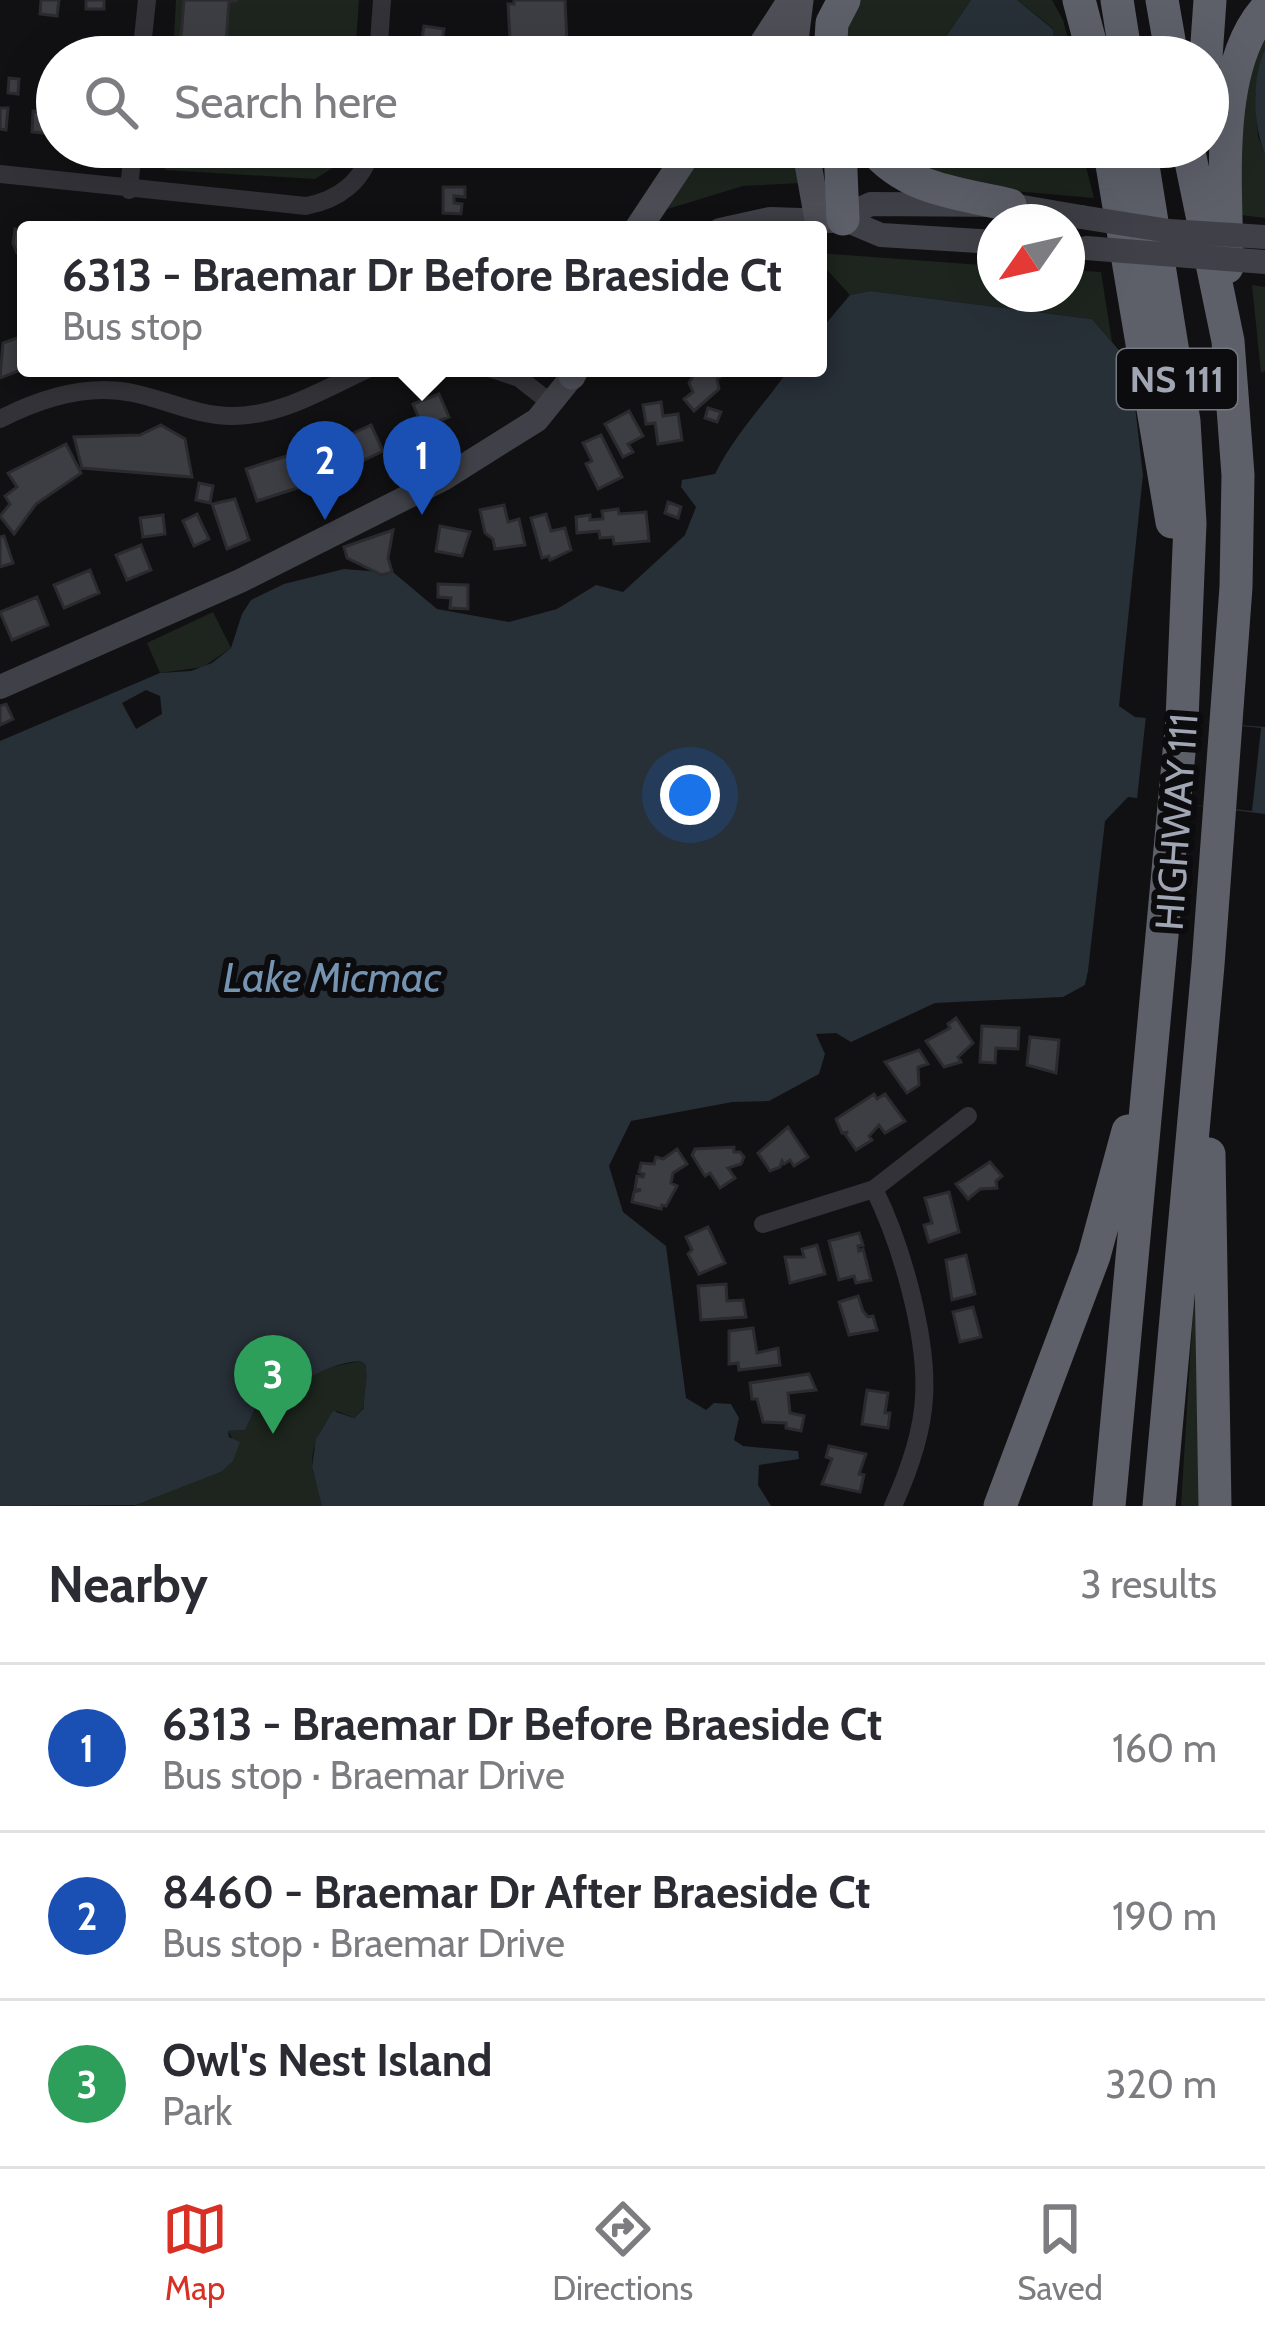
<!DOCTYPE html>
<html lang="en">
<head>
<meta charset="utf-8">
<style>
	body { margin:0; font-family:Cabin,sans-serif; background:#f7f7f7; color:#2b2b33 }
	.compass { position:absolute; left:977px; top:204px; width:108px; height:108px; border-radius:50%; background:#fff; box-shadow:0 12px 48px #0002; rotate:236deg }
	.you { position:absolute; left:690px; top:795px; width:42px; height:42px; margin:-30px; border:9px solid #fff; border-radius:50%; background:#1a73e8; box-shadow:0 0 0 18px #1a73e833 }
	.badge { display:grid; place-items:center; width:78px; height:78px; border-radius:50%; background:#d93025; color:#fff; font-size:39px; font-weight:700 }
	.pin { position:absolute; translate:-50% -99px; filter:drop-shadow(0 3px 6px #0008) }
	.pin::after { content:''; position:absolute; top:63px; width:42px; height:36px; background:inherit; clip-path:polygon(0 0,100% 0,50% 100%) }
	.popup { position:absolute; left:17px; top:221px; width:810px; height:156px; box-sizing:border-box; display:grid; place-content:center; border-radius:12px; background:#fff; filter:drop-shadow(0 3px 9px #0005); font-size:39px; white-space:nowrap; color:#7c7c81 }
	.popup b { font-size:45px; color:#2b2b33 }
	.popup::after { content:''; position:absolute; left:50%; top:100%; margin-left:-24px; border:24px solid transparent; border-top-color:#fff }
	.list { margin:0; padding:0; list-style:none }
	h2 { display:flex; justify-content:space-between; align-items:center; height:156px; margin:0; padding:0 48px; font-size:51px }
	h2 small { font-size:39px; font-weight:400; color:#7c7c81 }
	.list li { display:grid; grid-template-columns:78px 1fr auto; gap:36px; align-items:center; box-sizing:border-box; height:168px; padding:0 48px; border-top:3px solid #e1e1e2 }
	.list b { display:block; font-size:45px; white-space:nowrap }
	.list p { margin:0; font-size:39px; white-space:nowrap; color:#7c7c81 }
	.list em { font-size:39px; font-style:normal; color:#7c7c81 }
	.icon { flex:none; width:66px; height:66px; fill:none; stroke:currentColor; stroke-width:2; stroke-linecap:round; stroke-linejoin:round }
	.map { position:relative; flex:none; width:1265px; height:1506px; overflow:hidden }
	.search { position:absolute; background:#fff; box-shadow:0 12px 48px #0002; left:36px; right:36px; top:36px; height:132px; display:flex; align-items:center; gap:30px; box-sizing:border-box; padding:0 42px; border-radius:66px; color:#7c7c81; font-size:45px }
	.sheet { height:660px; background:#fff }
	nav { display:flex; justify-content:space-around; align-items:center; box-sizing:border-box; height:168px; border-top:3px solid #e1e1e2; background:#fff; font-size:33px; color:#7c7c81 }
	nav a { display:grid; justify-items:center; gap:6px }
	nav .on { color:#d93025 }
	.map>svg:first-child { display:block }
	.green { fill:#1d251e }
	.water { fill:#272f37 }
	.pier { fill:#111113 }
	.building { fill:#3d3e43; stroke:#2b2b2f; stroke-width:3 }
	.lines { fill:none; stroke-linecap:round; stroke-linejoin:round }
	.service { stroke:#323238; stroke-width:9 }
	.minor { stroke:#323238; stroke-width:18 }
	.secondary { stroke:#404148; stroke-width:24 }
	.primary { stroke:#4e4f57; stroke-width:27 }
	.motorway { stroke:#5d6069; stroke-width:33 }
	.secondary-bridge { stroke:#404148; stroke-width:24 }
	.labels { text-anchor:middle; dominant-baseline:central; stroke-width:12; stroke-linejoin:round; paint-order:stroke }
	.shield { fill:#0c0c0e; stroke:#747882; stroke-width:3 }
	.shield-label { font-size:36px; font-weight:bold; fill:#a1a6b4 }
	.street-label { font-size:39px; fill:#a1a6b4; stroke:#0c0c0e }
	.water-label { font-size:42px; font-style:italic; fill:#7594b2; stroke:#0c0c0e }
</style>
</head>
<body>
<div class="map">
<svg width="1265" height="1506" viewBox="0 0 1265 1506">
	<rect width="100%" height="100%" fill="#111113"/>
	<path class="green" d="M176,0H359L355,57H173Z
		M854,0H971L932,57H836Z
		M1017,0H1052L1063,20L1073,57H1056L1053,28Z
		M1265,21V49L1255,94L1258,136L1265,155V218L1233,214L1235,112Z
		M167,147H346L336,166L315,179L165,170Z
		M699,147H792L800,183L743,186L661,211Z
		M864,147H944L1010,155L1031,147H1081L1094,198L957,186Z
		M818,253L995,266V294H1067V270L1101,272L1112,342L1092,319L870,291L850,295L818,260Z
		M1252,285L1265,287V371L1261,373Z
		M213,612L231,648L203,667L160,673L147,643Z
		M1196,1262L1207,1506H1181Z
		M360,1361L365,1364C369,1379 363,1392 364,1407L354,1418L337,1411C322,1424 312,1443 312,1466C313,1479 322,1492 322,1506H133L221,1472L232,1438L228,1431L244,1430L259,1403L322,1369Z"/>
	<path class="water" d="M971,0H1017L1053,29L1056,57H932Z
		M1265,49V155C1253,122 1251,82 1265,49Z
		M870,291L1092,319L1130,363L1143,475L1119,706L1135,717L1265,727V814L1128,797L1105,821L1088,971L1085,985L1063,997L935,1003L851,1042L836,1033L816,1034L825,1054L819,1074L769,1101L732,1102L631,1121L609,1166L623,1212L666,1246L686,1398L706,1410L714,1403L731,1404L739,1418L734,1440L743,1446L798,1451L799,1459L759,1465L758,1485L771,1506H322L312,1467L316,1439L333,1411L354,1418L364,1408C363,1392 369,1379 365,1364L360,1361C321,1364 294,1389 258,1403L245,1430L228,1431L229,1437L240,1442L233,1461L221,1472L136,1505L0,1506V741L160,673L191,671L212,663L231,648L242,614L251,600L284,584L344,569L394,573L437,609L509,622L557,609L596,585L623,592L685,535L696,507L681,487L682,480L715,474C735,434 764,405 790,368H818V333L850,295Z"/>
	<path class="pier" d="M146,690L160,696L162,714L136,729L122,703Z
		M1146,716L1261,728L1252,811L1137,799Z"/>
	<path class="building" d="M41,0H59L57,16L40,14Z
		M86,0H104V9H86Z
		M184,0H238L229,2L225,57H172L173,49H180Z
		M514,0H565L567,42L556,43L557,57H511L508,4H514Z
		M424,26L444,29L441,48L421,46Z
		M9,78L19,79L18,94L8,93Z
		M0,108H8L6,130L0,129Z
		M33,111L54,113L53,134L32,132Z
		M165,147H289L288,167L187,160V167L164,165Z
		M443,187H465V197L454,196V203L462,204L461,214L443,213Z
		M15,229L26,231V254L17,253L13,243Z
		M25,335L26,368L0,378L3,343Z
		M706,368H714L721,376L717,379L719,389L694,411L684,399L693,392L689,383L693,376Z
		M439,394L449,417L423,428L413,404Z
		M661,402L663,416L678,414L682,440L658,444L655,423L646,424L643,405Z
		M708,408L721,412L717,422L705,418Z
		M629,411L643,436L628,444L633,452L623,457L605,424Z
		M161,425L185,439L192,477L82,468L74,437L140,435Z
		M371,425L383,451L356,464L343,438Z
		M601,435L622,477L598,489L586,464L592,461L583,443Z
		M340,439L350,471L257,501L246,469Z
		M414,443L426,468L403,479L391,454Z
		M66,444L81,473L36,504L14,534L0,516L10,504L5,496L17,487L8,473Z
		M199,483L213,486L210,503L196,500Z
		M235,499L249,540L227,549L212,504Z
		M668,502L681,507L678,518L665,513Z
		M504,505L508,522L519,519L525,545L495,549L493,539L485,533L480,510Z
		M618,509L619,514L646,512L649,541L614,544L613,537L600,538L599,531L577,533L576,517L590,515V520L603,519L602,511Z
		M197,514L209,539L194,546L183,521Z
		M546,514L551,531L565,528L571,550L550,560L549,556L542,558L531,518Z
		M163,515L165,534L143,537L140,518Z
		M440,526L470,532L462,556L436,551Z
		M393,530L388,558L392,572L382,575L347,558L344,547Z
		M4,536L13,563L0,567V537Z
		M141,545L151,570L127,580L116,555Z
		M90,570L99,593L64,608L54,585Z
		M438,584L468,585V609L450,608L451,598L438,597Z
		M37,597L48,625L12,640L0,612Z
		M6,704L13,719L0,725V706Z
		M956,1018L973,1043L958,1057L961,1062L944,1067L926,1041L950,1028L948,1024Z
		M982,1026L1019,1028L1018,1049L996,1048L995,1063L980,1062Z
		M1030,1037L1059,1040L1056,1073L1027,1065Z
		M919,1050L928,1064L918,1067L919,1085L907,1093L885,1062Z
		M874,1094L877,1099L885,1094L905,1121L885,1133L879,1125L869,1136L872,1140L856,1150L845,1134L848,1132L842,1133L836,1119Z
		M788,1127L808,1157L794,1166L790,1160L784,1164L782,1161L780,1167L770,1171L758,1153Z
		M734,1147V1152H740L744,1157L741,1164L728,1168L735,1178L720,1188L710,1173L705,1176L692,1155L695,1149Z
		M677,1149L687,1164L673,1173L671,1183L677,1186L666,1206L662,1205L661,1209L632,1202L634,1192L641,1190L635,1189L637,1176L643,1177L644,1174L639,1172L641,1163L654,1164L656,1157L663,1159Z
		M990,1162L1002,1176L996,1181L997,1188L980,1189L968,1199L956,1184Z
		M949,1192L959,1232L929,1242L924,1225L932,1223L925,1198Z
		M708,1227L725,1263L699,1274L688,1254L692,1250L686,1237Z
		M859,1233L863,1245L858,1246L859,1251L863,1249L871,1280L856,1283L854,1276L839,1280L829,1241Z
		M817,1245L825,1274L790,1283L785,1257H804L802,1249Z
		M966,1255L975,1294L952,1300L946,1260Z
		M726,1284L727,1301L743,1300L746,1317L701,1320L698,1286Z
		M858,1296L863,1311L868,1317L873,1316L877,1330L849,1335L839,1302Z
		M973,1307L981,1337L960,1342L953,1312Z
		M753,1328L757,1353L778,1348L780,1365L739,1370L738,1363L729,1364V1331Z
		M809,1374L816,1390L788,1393L790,1413L804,1416L801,1431L786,1428V1423L763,1422L757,1399H752L750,1383Z
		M867,1390L888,1393L885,1413H890L888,1428L862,1424Z
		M829,1446L866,1454L859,1474L864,1475L860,1492L822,1484L832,1459L826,1457Z"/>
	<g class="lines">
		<path class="service" d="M630,368H643"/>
		<path class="minor" d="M141,57L147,0
			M378,57L382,0
			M0,174L306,206C338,200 365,181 371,147
			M129,190L133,147
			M489,368L519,378L552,404
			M0,419C41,398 87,383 133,393C167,400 197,416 232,416C283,416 325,388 370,368
			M874,1189C901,1243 928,1337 924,1398C922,1434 908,1473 893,1506
			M763,1224L874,1189L968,1116"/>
		<path class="secondary" d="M843,219L881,235L995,242
			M720,230L770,219L833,221L871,204L1010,205L1081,217
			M0,687L240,581L443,479L537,420L579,368"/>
		<path class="primary" d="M754,57L791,0
			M793,57L800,0
			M805,147L818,220
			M637,230L692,147
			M572,376L575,368"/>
		<path class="motorway" d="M1079,0L1094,57
			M1117,0L1126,57
			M1162,0L1172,57
			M830,57L832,23L844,0
			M1206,57L1210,0
			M840,147L843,219
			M872,147C906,190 959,193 1010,205
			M1109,147L1172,522
			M1227,267C1227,192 1213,70 1265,10
			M1209,1154L1215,1506
			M1000,1506L1094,1256L1128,1131
			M1109,1506L1182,720L1190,523L1184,421L1140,147
			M1159,1506L1208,965L1236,587L1238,475L1228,341L1188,147"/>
		<path class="secondary-bridge" d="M1081,217L1169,231L1265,237
			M1086,248L1265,262"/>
	</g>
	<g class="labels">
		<rect class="shield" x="1117" y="349" width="120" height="60" rx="9"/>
		<g class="shield-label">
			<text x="1177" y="379">NS 111</text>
		</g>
		<g class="street-label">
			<text transform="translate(1176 822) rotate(-86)">HIGHWAY 111</text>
		</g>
		<g class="water-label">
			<text x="332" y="977">Lake Micmac</text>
		</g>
	</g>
</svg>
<svg class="compass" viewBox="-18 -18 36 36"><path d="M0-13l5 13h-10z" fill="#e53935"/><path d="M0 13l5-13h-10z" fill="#7c7c81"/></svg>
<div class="you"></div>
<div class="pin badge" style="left:422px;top:515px;background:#1a4fb4">1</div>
<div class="popup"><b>6313 - Braemar Dr Before Braeside Ct</b>Bus stop</div>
<div class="pin badge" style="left:325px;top:520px;background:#1a4fb4">2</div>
<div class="pin badge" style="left:273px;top:1434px;background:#2e9e5b">3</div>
<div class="search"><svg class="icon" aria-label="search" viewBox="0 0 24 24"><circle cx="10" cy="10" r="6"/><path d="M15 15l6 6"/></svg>Search here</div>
</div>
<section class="sheet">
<h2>Nearby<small>3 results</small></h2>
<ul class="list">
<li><span class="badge" style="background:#1a4fb4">1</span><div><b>6313 - Braemar Dr Before Braeside Ct</b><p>Bus stop · Braemar Drive</p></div><em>160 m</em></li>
<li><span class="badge" style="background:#1a4fb4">2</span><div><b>8460 - Braemar Dr After Braeside Ct</b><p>Bus stop · Braemar Drive</p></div><em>190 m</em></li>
<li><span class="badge" style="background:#2e9e5b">3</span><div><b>Owl's Nest Island</b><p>Park</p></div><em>320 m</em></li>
</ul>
</section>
<nav>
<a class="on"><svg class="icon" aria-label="map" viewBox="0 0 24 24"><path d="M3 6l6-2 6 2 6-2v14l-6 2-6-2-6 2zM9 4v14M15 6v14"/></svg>Map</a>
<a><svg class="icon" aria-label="directions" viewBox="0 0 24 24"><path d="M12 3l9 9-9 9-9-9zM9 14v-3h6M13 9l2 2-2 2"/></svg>Directions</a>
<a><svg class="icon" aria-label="saved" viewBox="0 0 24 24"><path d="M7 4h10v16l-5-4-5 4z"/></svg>Saved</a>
</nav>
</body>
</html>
